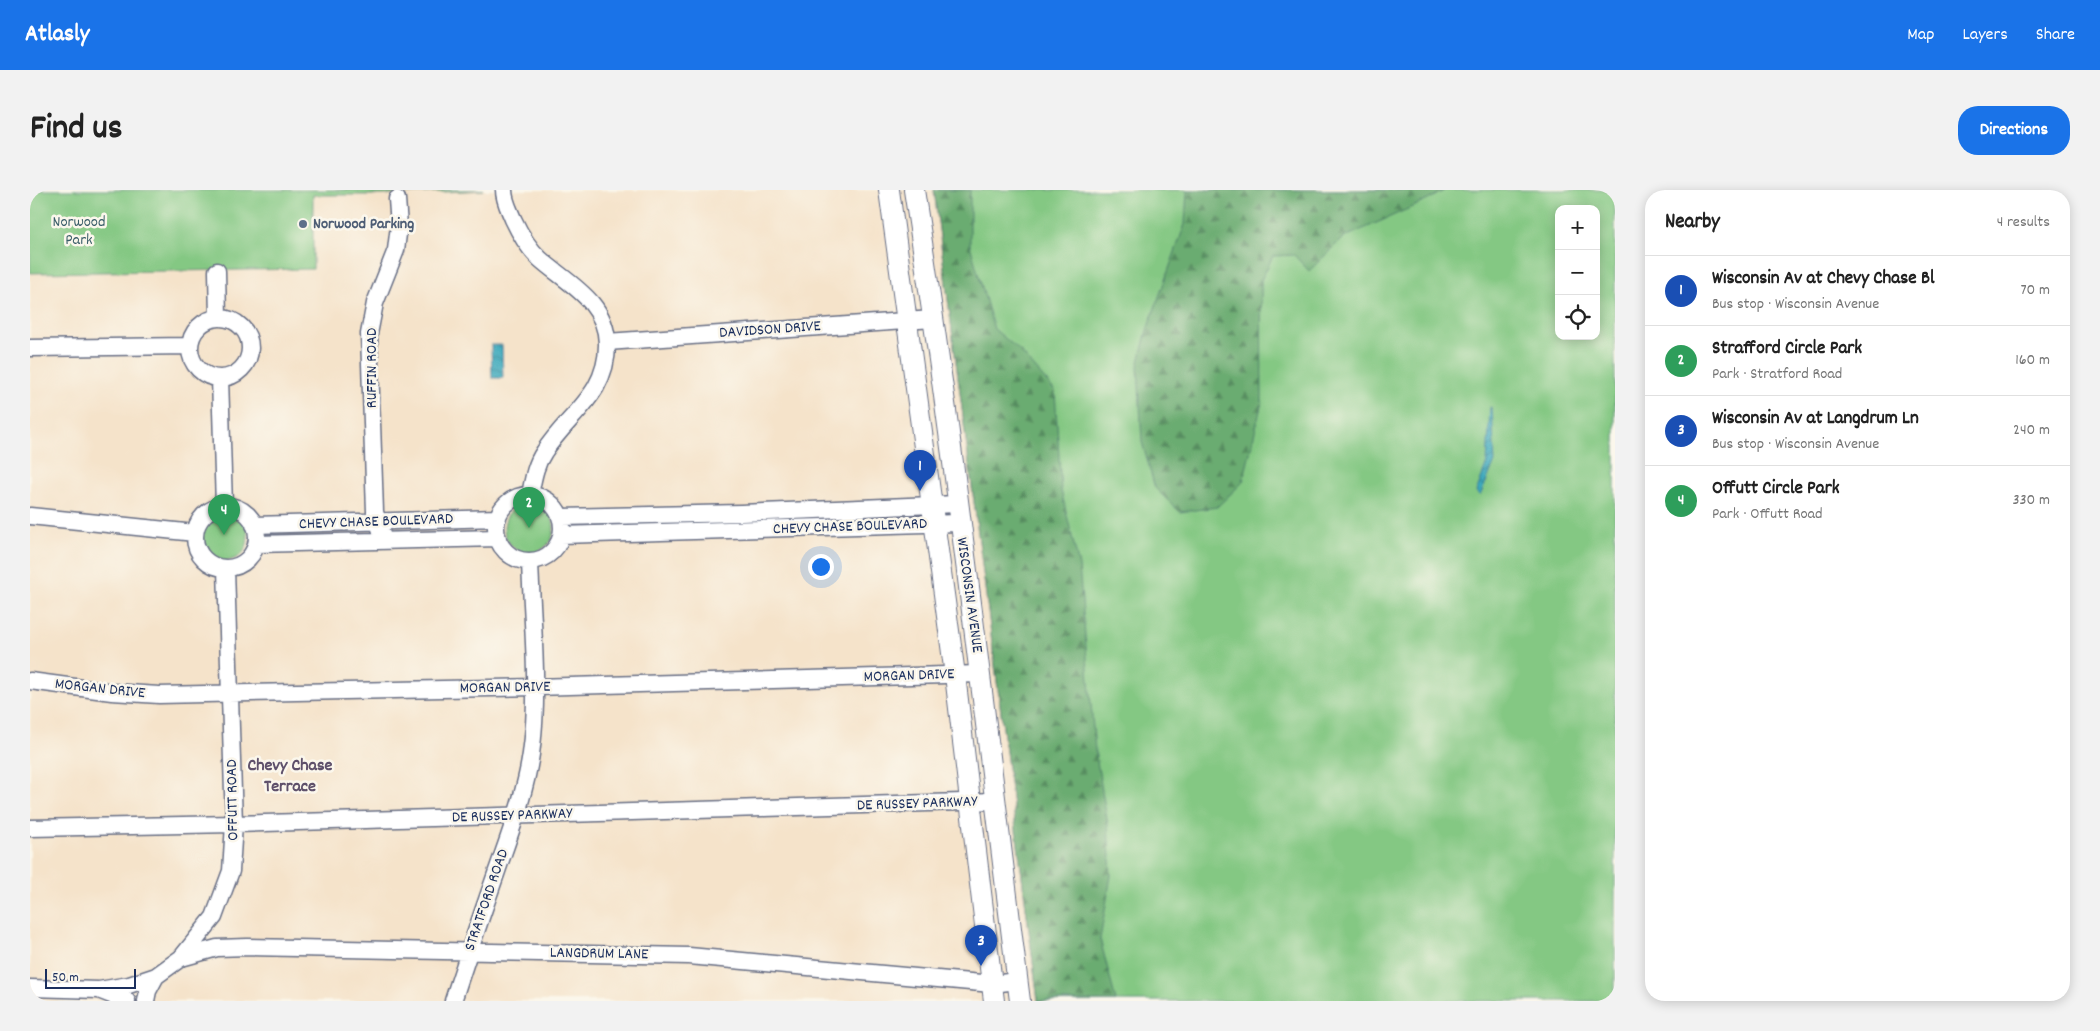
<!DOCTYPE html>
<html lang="en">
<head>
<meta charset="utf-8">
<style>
	body { margin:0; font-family:Dekko,sans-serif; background:#f2f2f2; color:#222 }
	.controls { position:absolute; right:15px; top:15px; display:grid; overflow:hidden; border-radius:10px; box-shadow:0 2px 12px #0003 }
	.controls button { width:45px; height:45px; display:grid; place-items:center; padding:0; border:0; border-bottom:1px solid #e0e0e0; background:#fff; color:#222; font:25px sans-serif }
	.scale { position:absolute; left:15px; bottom:12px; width:91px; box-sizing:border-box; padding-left:5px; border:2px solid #1b2f5e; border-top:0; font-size:14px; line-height:18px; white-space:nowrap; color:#1b2f5e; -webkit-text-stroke:4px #fbf7ec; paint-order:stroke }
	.you { position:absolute; left:790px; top:376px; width:18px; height:18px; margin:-12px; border:4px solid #fff; border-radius:50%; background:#1a73e8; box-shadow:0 0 0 8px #1a73e833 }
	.badge { display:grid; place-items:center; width:32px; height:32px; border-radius:50%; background:#1a73e8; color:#fff; font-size:16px; font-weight:700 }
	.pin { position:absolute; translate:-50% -41px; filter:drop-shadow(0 1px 2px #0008) }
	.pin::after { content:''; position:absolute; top:26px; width:18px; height:15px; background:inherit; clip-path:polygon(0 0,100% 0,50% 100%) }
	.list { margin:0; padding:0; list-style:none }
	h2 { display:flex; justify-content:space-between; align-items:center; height:65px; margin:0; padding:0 20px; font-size:21px }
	h2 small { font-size:16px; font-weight:400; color:#767676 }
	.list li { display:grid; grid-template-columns:32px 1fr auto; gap:15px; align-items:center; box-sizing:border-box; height:70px; padding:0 20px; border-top:1px solid #e0e0e0 }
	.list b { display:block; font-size:19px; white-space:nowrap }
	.list p { margin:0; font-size:16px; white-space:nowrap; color:#767676 }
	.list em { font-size:16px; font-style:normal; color:#767676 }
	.icon { flex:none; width:28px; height:28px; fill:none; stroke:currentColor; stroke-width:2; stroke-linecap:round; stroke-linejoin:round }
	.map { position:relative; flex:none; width:1585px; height:811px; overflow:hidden; border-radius:20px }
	header { display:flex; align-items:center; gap:30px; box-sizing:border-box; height:70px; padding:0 25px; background:#1a73e8; color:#fff }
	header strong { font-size:24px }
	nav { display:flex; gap:28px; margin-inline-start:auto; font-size:18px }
	.intro { display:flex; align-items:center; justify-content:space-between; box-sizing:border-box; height:120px; padding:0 30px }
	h1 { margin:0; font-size:35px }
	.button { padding:12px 22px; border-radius:20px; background:#1a73e8; color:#fff; font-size:18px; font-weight:700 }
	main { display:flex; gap:30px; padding:0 30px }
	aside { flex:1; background:#fff; border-radius:20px; box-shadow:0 2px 12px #0003 }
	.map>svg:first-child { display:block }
	.green { fill:#84c883; stroke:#507c70; fill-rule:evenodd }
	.forest { fill:url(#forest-firs); stroke:#436e68 }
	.water { fill:url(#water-waves); stroke:#2c6c8d }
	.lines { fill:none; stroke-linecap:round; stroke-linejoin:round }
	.minor-casing { stroke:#676e84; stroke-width:19 }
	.major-casing { stroke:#676e84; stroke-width:22 }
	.minor { stroke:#fff; stroke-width:16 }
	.major { stroke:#fff; stroke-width:20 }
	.service-dot { fill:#5c6f8a; stroke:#fbf7ec; stroke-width:2 }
	.labels { text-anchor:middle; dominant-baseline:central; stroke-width:5; stroke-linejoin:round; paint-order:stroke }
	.park-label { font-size:16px; fill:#3a5d69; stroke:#fbf7ec }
	.service-label { font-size:16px; font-weight:bold; fill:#4e5e75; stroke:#fbf7ec; text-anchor:start }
	.street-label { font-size:16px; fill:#1b2f5e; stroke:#fbf7ec }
	.neighbourhood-label { font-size:18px; font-weight:bold; fill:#5f516b; stroke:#fbf7ec }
</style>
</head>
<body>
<header>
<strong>Atlasly</strong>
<nav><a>Map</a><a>Layers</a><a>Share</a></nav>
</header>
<div class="intro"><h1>Find us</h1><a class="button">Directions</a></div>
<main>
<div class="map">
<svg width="1585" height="811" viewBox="0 0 1585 811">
	<defs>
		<pattern id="forest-firs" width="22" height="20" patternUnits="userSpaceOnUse" patternTransform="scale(1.25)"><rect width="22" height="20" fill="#6bac71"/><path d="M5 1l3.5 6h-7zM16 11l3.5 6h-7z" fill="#578c60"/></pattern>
		<pattern id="water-waves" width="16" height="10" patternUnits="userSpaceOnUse" patternTransform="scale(1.25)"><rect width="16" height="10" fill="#3da9bc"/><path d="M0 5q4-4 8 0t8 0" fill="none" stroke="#328a9c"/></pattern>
	</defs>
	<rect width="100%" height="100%" fill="#fbf7ec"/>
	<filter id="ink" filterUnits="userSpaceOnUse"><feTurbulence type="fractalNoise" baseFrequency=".02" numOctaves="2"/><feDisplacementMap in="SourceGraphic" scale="10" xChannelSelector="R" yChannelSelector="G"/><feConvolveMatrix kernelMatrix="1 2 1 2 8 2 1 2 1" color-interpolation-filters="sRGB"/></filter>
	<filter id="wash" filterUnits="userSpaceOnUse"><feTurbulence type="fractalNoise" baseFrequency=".0096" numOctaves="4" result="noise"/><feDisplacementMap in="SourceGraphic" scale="20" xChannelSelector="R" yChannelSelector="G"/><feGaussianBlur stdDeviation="1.12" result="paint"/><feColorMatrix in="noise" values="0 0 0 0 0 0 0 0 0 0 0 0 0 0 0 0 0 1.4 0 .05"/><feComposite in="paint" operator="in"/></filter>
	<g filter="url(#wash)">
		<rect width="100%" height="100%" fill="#f5e3ca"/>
		<path class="green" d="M0,0H454L353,5H283V79L0,83Z
			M904,0H1585V811H1008ZM1529,19H1566V146H1529Z
			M474 338a25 25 0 1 1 50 0a25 25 0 1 1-50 0Z
			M188,322L203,323L215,330C233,385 162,380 171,340C173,329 179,324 188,322Z"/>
		<path class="forest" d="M904,0H940V55L964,139L989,160L1025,201L1031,300L1049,376L1065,560L1078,635L1081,686L1070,749L1086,811H1008Z
			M1157,0H1415L1398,10L1313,48L1279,81L1264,65L1243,66L1231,90L1232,212L1213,292L1187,317L1150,322L1125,298L1112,252L1108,176L1117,140L1155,34Z"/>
		<path class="water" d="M461,155H472L473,188H462Z
			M1460,217L1462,218L1465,272L1450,306L1446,302L1457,273Z"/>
	</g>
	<g filter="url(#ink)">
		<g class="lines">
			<g class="minor-casing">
				<path id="minor" d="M474,0C474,11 479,19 483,29C490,44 498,58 510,69C537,93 576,111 577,153C578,205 538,224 514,262C505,275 503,290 500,305
					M187,81L188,128
					M160 158a30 30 0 1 1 60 0a30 30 0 1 1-60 0Z
					M577,152L903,129
					M0,158L160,156
					M190,188L194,316
					M466 338a33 33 0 1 1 66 0a33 33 0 1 1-66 0Z
					M165 347a31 31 0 1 1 62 0a31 31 0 1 1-62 0Z
					M0,326L165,343
					M531,327L711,323L927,314
					M224,335L468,328
					M531,345L929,333
					M354,351L345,322L339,144L345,113L366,60L369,36L367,9
					M226,354L468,348
					M0,491L82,502L129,505L505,497L950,484
					M0,638L204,634L965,611
					M151,768L187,758L217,757L659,766L962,794L987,791
					M0,798L69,800L99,795L126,786
					M71,801L97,811
					M116,811L118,801L126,786L151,768L184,727L201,681L204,634L196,379
					M423,811C437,767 452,724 467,681C480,643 495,605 501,564C510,501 502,434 500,371"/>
			</g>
			<g class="major-casing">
				<path id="major" d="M859,0L925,485L964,811
					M884,0C926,269 956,540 990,811"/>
			</g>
			<use href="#minor" class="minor"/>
			<use href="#major" class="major"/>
		</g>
	</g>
	<circle class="service-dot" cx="273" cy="34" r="5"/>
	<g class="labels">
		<g class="park-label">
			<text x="49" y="32">Norwood<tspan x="49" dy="18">Park</tspan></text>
		</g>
		<g class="service-label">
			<text x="283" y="34">Norwood Parking</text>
		</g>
		<g class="street-label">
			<text transform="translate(740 140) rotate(-4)">DAVIDSON DRIVE</text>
			<text transform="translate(342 178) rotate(-90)">RUFFIN ROAD</text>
			<text transform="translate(346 332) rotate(-2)">CHEVY CHASE BOULEVARD</text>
			<text transform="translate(820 337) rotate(-2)">CHEVY CHASE BOULEVARD</text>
			<text transform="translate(939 405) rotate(82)">WISCONSIN AVENUE</text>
			<text transform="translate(879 486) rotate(-2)">MORGAN DRIVE</text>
			<text transform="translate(475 498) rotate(-1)">MORGAN DRIVE</text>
			<text transform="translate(70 499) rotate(6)">MORGAN DRIVE</text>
			<text transform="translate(203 610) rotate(-91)">OFFUTT ROAD</text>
			<text transform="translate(887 614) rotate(-2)">DE RUSSEY PARKWAY</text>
			<text transform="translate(482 626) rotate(-2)">DE RUSSEY PARKWAY</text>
			<text transform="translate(457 710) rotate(-71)">STRATFORD ROAD</text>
			<text transform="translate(569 764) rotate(1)">LANGDRUM LANE</text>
		</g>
		<g class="neighbourhood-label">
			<text x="260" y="576">Chevy Chase<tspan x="260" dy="21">Terrace</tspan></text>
		</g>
	</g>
</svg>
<div class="controls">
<button>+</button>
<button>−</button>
<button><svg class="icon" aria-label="locate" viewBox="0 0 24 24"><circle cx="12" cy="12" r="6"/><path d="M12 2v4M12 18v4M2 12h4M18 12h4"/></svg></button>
</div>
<div class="scale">50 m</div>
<div class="you"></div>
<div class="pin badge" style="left:890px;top:301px;background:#1a4fb4">1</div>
<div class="pin badge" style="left:499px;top:338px;background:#2e9e5b">2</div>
<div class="pin badge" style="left:951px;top:776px;background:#1a4fb4">3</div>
<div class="pin badge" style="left:194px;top:345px;background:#2e9e5b">4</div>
</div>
<aside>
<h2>Nearby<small>4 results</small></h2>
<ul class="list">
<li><span class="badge" style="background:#1a4fb4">1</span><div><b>Wisconsin Av at Chevy Chase Bl</b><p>Bus stop · Wisconsin Avenue</p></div><em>70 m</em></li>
<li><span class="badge" style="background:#2e9e5b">2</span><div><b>Strafford Circle Park</b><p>Park · Stratford Road</p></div><em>160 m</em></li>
<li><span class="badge" style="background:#1a4fb4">3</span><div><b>Wisconsin Av at Langdrum Ln</b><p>Bus stop · Wisconsin Avenue</p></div><em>240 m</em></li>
<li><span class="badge" style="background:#2e9e5b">4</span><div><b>Offutt Circle Park</b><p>Park · Offutt Road</p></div><em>330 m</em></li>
</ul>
</aside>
</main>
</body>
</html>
